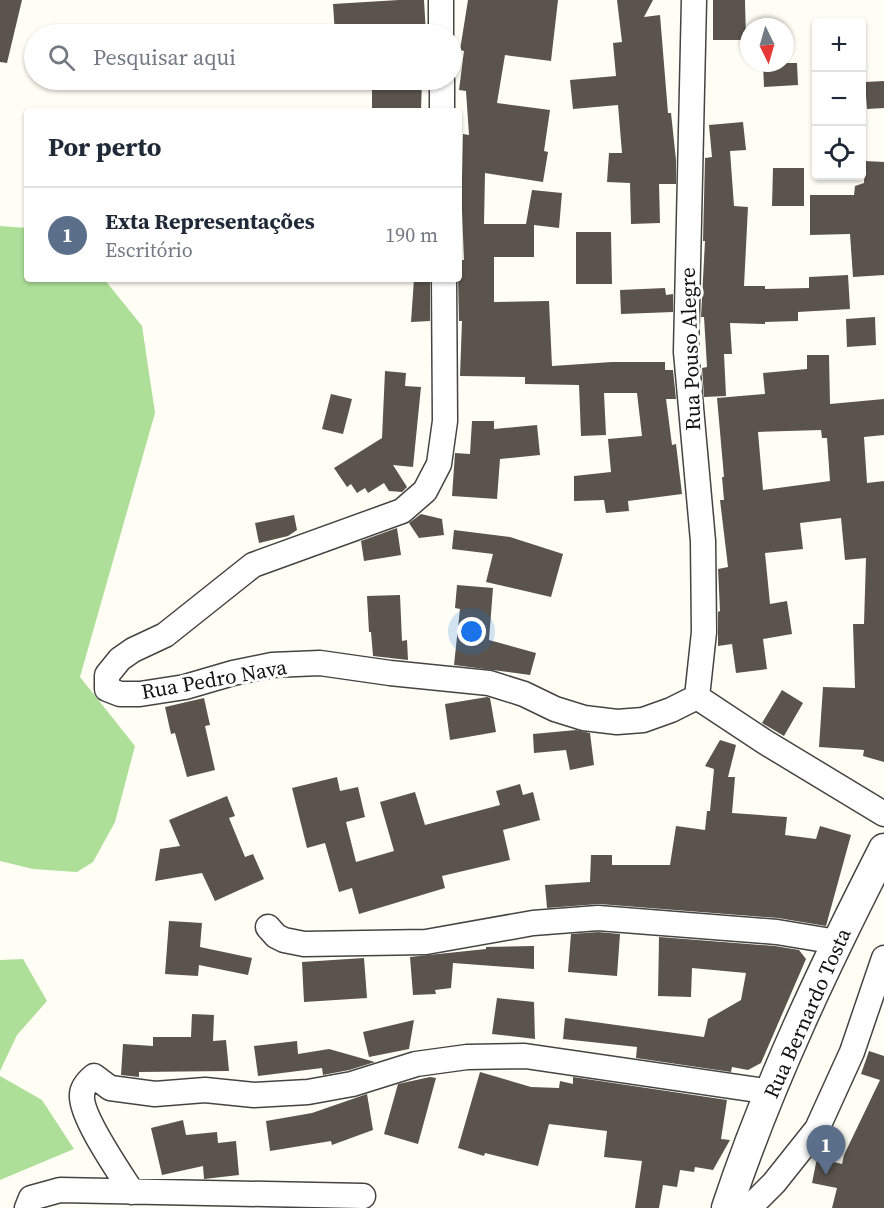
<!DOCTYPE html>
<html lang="pt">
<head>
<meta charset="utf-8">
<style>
	body { margin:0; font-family:"Source Serif 4",serif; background:#f6f6f7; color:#1f2937 }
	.controls { position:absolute; right:18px; top:18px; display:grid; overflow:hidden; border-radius:6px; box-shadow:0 2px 4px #0004 }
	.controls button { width:54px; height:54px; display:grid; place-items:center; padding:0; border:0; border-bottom:2px solid #e0e1e3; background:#fff; color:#1f2937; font:30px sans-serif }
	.compass { position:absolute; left:740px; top:18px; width:54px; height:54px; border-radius:50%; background:#fff; box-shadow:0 2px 4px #0004; rotate:175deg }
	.you { position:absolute; left:472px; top:632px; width:21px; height:21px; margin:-15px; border:4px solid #fff; border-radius:50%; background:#1a73e8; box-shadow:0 0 0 9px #1a73e833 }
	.badge { display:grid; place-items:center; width:39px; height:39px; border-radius:50%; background:#cb2f1e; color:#fff; font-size:20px; font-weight:700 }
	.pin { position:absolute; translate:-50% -50px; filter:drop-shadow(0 2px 3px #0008) }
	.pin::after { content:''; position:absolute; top:32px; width:21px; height:18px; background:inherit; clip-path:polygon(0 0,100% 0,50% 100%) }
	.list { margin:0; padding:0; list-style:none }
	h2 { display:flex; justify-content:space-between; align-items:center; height:78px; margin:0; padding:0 24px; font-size:26px }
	h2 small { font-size:20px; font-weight:400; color:#747a83 }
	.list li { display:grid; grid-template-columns:39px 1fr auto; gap:18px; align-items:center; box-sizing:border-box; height:96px; padding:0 24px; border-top:2px solid #e0e1e3 }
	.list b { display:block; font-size:22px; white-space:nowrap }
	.list p { margin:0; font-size:20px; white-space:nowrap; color:#747a83 }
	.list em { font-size:20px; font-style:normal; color:#747a83 }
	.icon { flex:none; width:33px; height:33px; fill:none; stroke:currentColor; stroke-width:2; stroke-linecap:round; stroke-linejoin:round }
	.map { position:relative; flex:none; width:884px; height:1208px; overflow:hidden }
	.search { position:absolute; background:#fff; box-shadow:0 2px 4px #0004; left:24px; top:24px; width:438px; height:66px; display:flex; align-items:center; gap:15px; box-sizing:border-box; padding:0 21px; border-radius:33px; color:#747a83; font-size:22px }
	.panel { position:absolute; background:#fff; box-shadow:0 2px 4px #0004; left:24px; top:108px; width:438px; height:174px; border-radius:6px }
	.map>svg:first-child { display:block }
	.forest { fill:#aedf98 }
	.building { fill:#5a544c; fill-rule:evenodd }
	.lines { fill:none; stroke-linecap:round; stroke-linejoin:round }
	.minor-casing { stroke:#444; stroke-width:27 }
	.tertiary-casing { stroke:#444; stroke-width:33 }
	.minor { stroke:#fff; stroke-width:24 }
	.tertiary { stroke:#fff; stroke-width:30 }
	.labels { text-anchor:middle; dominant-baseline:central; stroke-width:6; stroke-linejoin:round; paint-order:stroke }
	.street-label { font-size:21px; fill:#111; stroke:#fff }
</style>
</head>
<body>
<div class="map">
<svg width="884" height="1208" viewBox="0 0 884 1208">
	<rect width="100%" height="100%" fill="#fffef4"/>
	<path class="forest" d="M0,226L27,228V279H104L142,326L155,413L80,677L135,746L115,822L93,862L77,872L33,869L0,861Z
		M23,959L47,1001L17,1035L0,1071V960Z
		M0,1076L42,1100L74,1149L0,1180Z"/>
	<path class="building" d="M0,0H22L7,63L0,62Z
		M399,0H424L426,34H335L333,4Z
		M468,0H558L551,61L505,55L497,103L550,110L544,151L548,152L543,182L485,173L484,224H526L532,190L562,193L559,228L534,225V257H494V302L549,301L552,366L612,362H665V370H673L676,399H666L672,445L676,444L682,494L628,501L629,511L606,513L604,500L574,501V476L611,472L608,439L642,436L637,393H604L606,435L581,436L579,385L525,384V377L460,376L462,321H459L458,279H461V260H464L462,210H460V179H462L463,134L469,135L466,91L459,90L464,51L460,50Z
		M617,0H653L644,17L660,15L668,113H671L676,160V184H659L660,223L631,224L630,183L607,182L609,153H622L618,105L573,109L570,80L616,76L613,43L622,42Z
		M713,0H745L746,40H713Z
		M763,63H797L798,85L764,87Z
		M372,80H422L421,111H372Z
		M884,81V108L867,109L865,82Z
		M743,122L746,150L730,151L734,206L748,207L744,286H765V289L809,288V277L848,275L850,309L798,312V321L765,322V324L730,323L732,354H724L726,396L704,397L702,368L707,367L704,317H701L705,241H703L705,158L712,157L709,125Z
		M865,161L884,162V275L853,277L850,234L810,235V195H854L855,186L864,183Z
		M773,168H804V206H772Z
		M576,232H611L612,284H576Z
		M414,279H430V321L411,322Z
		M665,288L666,295L673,294V312L621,314L620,290Z
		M875,317L876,345L847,347L846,319Z
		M807,355H829L830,404L884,399V435L864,437L867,483L884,481V762L863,756L864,750L819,747L823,687L855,688L853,624H864L866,558L845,560L841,518L800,523L803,549L765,553L770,604L787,601L792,634L763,639L767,669L736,673L732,644L718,646V612L720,611L718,569L728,567L720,500H724L722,477H724L717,398L765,394L763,373L807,369ZM821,430L822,438H827L830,481L763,490L758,432Z
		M385,371L406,373L405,386L421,387L413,467L393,465L407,487L402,492L389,491L384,483L368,493L365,488L357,493L351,484L347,487L334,468L382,438Z
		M331,394L352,399L343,434L322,429Z
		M472,421H494V429L537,425L540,455L500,459L497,499L452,496L455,453L470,454Z
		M421,514L442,519L444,535L419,538L409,523Z
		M294,515L297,530L288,536L259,543L255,523Z
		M397,528L401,555L364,561L361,541Z
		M454,530L510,537L563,554L551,597L486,582L493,554L452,549Z
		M457,585L493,588L489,640L536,653L530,675L454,665L460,609L455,608Z
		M400,595L402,641L407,640L408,660L373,656L371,632H369L367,596Z
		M782,690L803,703L784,736L762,723Z
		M487,697L490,698L496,732L450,740L445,704Z
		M204,698L210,725L205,726L215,770L187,777L175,733L171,734L165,707Z
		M576,730L590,733L594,765L570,770L566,750L534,753L533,734Z
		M720,740L736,745L728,777H735L732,813L787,817L785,835L816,839L820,826L851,835L826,926L778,918L599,904L547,908L545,885L590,882L591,855H612V865H670L676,826L705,830L707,811H710L714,769L705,766Z
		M337,777L340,791L358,787L365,817L346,822L356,862L394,851L380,802L415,792L425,825L500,805L496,791L520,784L523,795L533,792L540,820L503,830L510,860L442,876L445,888L359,914L352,888L339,892L325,843L307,848L292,788Z
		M227,796L235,816L229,818L245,857L253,854L264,879L215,901L202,873L155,881L160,849L180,846L169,820Z
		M169,921L202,923L200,947L252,958L248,975L199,965L198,976L165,974Z
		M598,932L620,934L617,976L568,972L571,934Z
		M659,937L775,946L799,950L806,959L761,1063L748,1070L732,1067L731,1072L636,1058L637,1047L563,1039L565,1018L704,1037L708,1019L741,1000L746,973L692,968L691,997L658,996Z
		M534,946V969L453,963L451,988L435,990L436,994L413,995L410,957L486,949V947Z
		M364,958L367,998L304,1002L302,962Z
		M497,998L534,1002L535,1039L492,1034Z
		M192,1014L214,1015L213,1041L226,1040L229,1071L139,1072V1077L121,1075L123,1044L153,1046V1037H191Z
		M414,1020L409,1049L369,1057L363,1032Z
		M297,1041L298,1054L329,1049L375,1062L349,1070L323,1075L322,1068L258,1076L254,1046Z
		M869,1051L884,1056V1208H832L837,1188L812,1183L817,1158L842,1164L844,1155L880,1080L861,1074Z
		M480,1072L531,1087L559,1088L560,1081L573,1084V1077L727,1100L721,1139L730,1140L713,1170L695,1167L694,1172L680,1170L677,1187L663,1185L659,1208H635L642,1161L604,1157L607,1131L549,1124L538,1166L485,1153L484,1156L458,1148Z
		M430,1077L436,1078L418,1144L384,1134L398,1084Z
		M367,1094L373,1130L332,1145L331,1141L270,1151L266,1121L312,1113Z
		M183,1120L186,1135L217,1132L218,1143L236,1141L239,1175L204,1179L203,1166L162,1175L151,1128Z"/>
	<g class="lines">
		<g class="minor-casing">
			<path id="minor" d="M441,0V34
				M694,0L686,352L703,541L704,632L697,697
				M442,80V111
				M444,279L445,421L439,464L425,491L402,511L253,565L165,635L133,650L120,659L107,675V689L120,694H140L185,687L233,673L272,665L320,663L390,673L489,683L524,694L555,709L584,718L617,722L643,720L671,710L697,697
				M697,697L765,742L884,814
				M268,927L276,936L284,940L304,944L426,942L533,923L598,918L777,932L837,942
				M132,1192C120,1173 80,1116 82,1095C82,1087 88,1081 94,1076L110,1088L155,1094L205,1090L254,1095L308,1092L352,1084L416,1064L467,1057L525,1056L771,1092
				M27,1208L31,1198L60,1190L363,1196
				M749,1208L774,1183L817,1129L852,1052L884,958"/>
		</g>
		<g class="tertiary-casing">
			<path id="tertiary" d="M727,1208C768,1084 825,965 884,849"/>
		</g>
		<use href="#minor" class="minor"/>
		<use href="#tertiary" class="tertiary"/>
	</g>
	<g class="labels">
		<g class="street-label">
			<text transform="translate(690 349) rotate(-92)">Rua Pouso Alegre</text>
			<text transform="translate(214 679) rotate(-10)">Rua Pedro Nava</text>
			<text transform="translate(807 1013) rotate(-66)">Rua Bernardo Tosta</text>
		</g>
	</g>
</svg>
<div class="controls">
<button>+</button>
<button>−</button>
<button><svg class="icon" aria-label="locate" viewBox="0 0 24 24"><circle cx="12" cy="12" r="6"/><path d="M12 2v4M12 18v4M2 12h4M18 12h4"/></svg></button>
</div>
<svg class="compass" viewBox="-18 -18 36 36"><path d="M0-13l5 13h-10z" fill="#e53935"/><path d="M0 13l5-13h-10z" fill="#747a83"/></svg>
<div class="you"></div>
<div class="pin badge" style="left:826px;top:1175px;background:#5c6f8a">1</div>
<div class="search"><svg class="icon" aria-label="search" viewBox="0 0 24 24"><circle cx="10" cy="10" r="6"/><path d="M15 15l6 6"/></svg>Pesquisar aqui</div>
<section class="panel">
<h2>Por perto<small></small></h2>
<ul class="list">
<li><span class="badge" style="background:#5c6f8a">1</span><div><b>Exta Representações</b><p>Escritório</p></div><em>190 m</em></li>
</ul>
</section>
</div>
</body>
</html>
